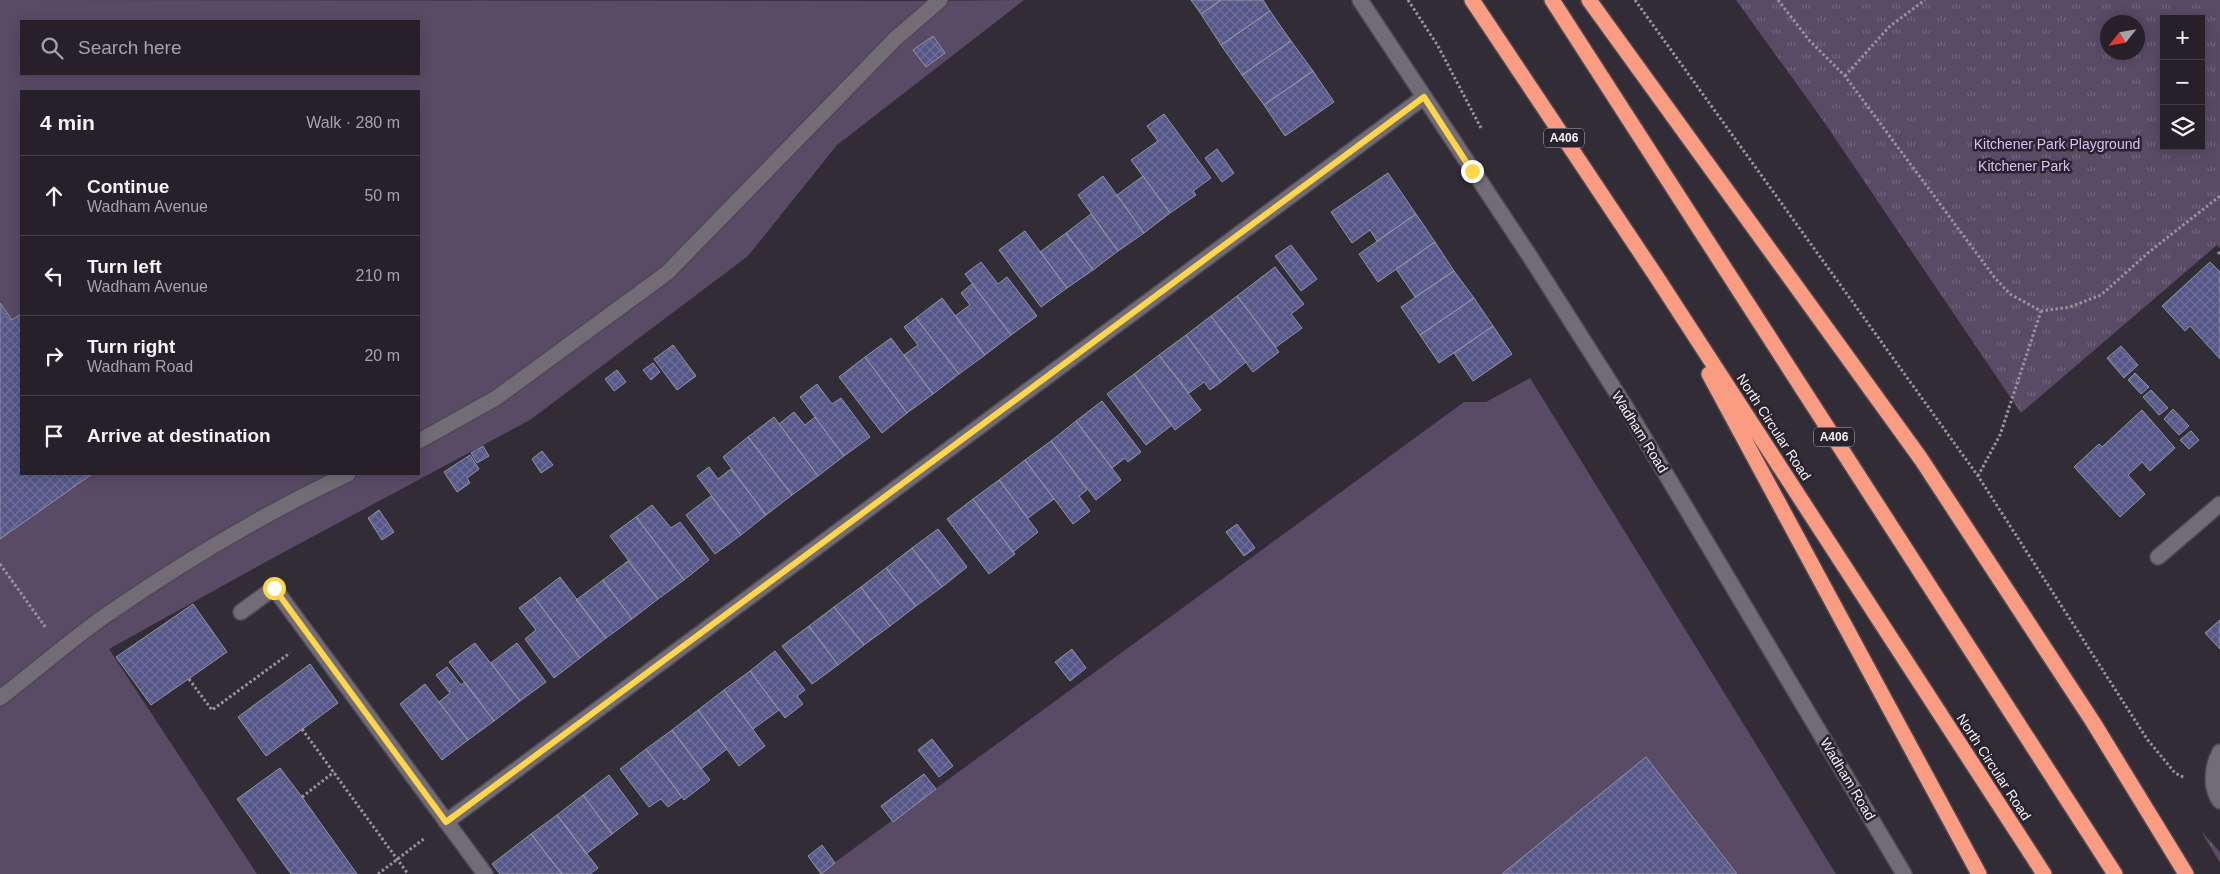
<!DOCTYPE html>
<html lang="en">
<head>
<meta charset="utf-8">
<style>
	body { margin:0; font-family:Helvetica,sans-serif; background:#2e2930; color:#f1f3f6 }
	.controls { position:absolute; right:15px; top:15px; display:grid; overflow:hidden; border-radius:0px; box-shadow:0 2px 12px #0003 }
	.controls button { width:45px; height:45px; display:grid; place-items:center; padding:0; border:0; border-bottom:1px solid #423e45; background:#262128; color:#f1f3f6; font:25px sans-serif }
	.compass { position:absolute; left:2100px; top:15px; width:45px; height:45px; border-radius:50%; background:#262128; box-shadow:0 2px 12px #0003; rotate:239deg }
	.stop { position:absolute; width:15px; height:15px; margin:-11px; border:4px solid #ffd54a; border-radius:50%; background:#fff }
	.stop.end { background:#ffd54a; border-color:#fff; box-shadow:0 1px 5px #0008 }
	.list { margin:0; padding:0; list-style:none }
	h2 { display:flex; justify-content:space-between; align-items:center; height:65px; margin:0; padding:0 20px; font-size:21px }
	h2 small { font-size:16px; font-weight:400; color:#a4a3a8 }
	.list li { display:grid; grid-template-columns:32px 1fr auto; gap:15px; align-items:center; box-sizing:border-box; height:80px; padding:0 20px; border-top:1px solid #423e45 }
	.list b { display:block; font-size:19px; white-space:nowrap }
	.list p { margin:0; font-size:16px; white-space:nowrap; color:#a4a3a8 }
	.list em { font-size:16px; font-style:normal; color:#a4a3a8 }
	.icon { flex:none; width:28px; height:28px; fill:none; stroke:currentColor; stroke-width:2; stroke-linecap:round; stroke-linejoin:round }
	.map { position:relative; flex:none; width:2220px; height:874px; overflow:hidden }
	.search { position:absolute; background:#262128; box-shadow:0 2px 12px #0003; left:20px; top:20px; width:400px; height:55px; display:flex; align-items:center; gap:12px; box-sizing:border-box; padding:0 18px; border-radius:0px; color:#a4a3a8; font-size:19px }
	.panel { position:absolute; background:#262128; box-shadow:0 2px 12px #0003; left:20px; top:90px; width:400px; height:385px; border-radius:0px }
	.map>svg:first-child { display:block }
	.grass { fill:url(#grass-tufts); fill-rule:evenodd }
	.garden { fill:#594b66; fill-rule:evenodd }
	.building { fill:url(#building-cross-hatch); stroke:#9294a0 }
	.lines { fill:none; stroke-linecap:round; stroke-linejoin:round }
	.lane-casing { stroke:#4d4952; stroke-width:18 }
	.street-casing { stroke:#4d4952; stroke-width:18 }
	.secondary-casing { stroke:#4d4952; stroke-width:18 }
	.highway-casing { stroke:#4d4952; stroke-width:18 }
	.path { stroke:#98949c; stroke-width:3; stroke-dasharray:2.5 2.5; stroke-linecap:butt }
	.lane { stroke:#726c77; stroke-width:15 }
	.street { stroke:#726c77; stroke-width:15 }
	.secondary { stroke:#726c77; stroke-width:15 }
	.highway { stroke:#f99c82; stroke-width:15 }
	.route { stroke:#ffd54a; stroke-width:6 }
	.labels { text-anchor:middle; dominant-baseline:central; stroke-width:5; stroke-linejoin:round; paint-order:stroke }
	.shield { fill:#28232c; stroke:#b5b2b9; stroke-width:1 }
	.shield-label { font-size:12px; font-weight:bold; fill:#f2eff6 }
	.park-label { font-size:14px; fill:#ddbef9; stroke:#28232c }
	.street-label { font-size:14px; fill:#f2eff6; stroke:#28232c }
</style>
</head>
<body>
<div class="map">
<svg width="2220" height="874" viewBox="0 0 2220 874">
	<defs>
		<pattern id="grass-tufts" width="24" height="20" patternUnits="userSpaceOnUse" patternTransform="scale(1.25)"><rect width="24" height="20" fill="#594b66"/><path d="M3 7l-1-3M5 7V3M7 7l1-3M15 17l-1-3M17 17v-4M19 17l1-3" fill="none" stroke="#71657c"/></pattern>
		<pattern id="building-cross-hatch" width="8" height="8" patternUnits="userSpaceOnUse" patternTransform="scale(1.25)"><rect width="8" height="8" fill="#555788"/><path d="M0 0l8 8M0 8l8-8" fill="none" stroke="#6e6f99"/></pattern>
	</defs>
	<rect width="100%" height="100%" fill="#322c36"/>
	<path class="grass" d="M1736,0H2220V248L2217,245L2021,413L1822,119ZM2164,19H2201V146H2164ZM2138,22V52H2108V22Z
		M2201,831L2220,852V863Z"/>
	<path class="garden" d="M0,0L918,1L1024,0L837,145L748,256L530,420L271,559L109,649L257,874H0ZM21,21H419V74H21ZM21,91H419V474H21Z
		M1530,378L1836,874H819L1464,402H1486Z"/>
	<path class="building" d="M1191,0H1221L1201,14Z
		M1221,0H1263L1270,11L1221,45L1201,14Z
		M1270,11L1291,41L1242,75L1221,45Z
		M933,36L945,53L926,67L913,50Z
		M1291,41L1313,71L1264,105L1242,75Z
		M1313,71L1334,102L1285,136L1264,105Z
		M1164,114L1211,178L1193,191L1196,195L1170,213L1131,160L1158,141L1147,126Z
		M1217,149L1234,173L1222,182L1205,158Z
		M1388,173L1416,214L1377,241L1370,230L1352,243L1331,212Z
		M1103,176L1144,233L1118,251L1078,195Z
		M1143,176L1170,213L1144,233L1117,195Z
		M1091,214L1118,251L1093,270L1066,233Z
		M1416,214L1435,242L1378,282L1359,254Z
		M1025,231L1067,288L1041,307L999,250Z
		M1066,233L1093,270L1067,288L1040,252Z
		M1435,242L1454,271L1415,297L1396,269Z
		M1291,245L1317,279L1301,291L1275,256Z
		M981,262L998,284L1007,277L1037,316L1011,335L965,274Z
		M2210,262L2220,272V359L2190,326L2185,331L2162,306Z
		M1275,267L1304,304L1291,314L1302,328L1276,347L1237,296Z
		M1454,271L1474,298L1420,335L1401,307Z
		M972,284L1011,335L985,355L955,316L970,305L961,293Z
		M1237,296L1279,352L1253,372L1211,316Z
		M942,298L985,355L959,374L916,318Z
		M1474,298L1493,326L1439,363L1420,335Z
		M0,303L12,320L21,314V474H92L0,539Z
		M1211,316L1246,362L1221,382L1186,335Z
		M916,318L959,374L933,394L904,355L918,345L904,327Z
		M1493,326L1512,354L1473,381L1454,353Z
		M1186,335L1221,382L1210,390L1204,382L1189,393L1159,355Z
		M891,338L933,394L907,413L865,357Z
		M673,345L696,376L677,390L654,359Z
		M2121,346L2138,365L2124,378L2107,358Z
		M1159,355L1201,410L1175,430L1134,374Z
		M865,357L907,413L882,433L839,377Z
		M653,363L660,372L651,380L643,370Z
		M617,370L626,382L614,391L605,379Z
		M2135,373L2149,387L2141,394L2128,380Z
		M1134,374L1172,425L1146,445L1107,394Z
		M817,384L832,404L841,398L870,437L844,456L800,397Z
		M2151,390L2168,408L2159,415L2143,397Z
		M1102,401L1141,452L1128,462L1125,458L1112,468L1076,421Z
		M2173,409L2189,426L2179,435L2164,419Z
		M2142,410L2175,448L2150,471L2142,462L2128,475L2145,494L2120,517L2074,467L2099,444L2102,447Z
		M794,412L805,425L815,417L844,456L818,476L779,424Z
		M774,417L818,476L792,495L748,437Z
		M1076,421L1121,480L1096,500L1051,441Z
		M2191,431L2199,440L2189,449L2180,440Z
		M748,437L792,495L766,515L723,457Z
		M1051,441L1087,490L1079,496L1090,511L1073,524L1025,460Z
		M483,446L489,456L477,463L471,453Z
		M542,451L553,465L541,473L532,459Z
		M470,455L479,469L467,478L470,483L457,492L444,472Z
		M1025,460L1054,499L1028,518L999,480Z
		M709,467L718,479L731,469L766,515L741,535L697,476Z
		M999,480L1038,532L1013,552L973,499Z
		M711,496L741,535L715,554L686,515Z
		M973,499L1015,554L989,574L947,519Z
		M652,505L671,528L680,522L709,560L684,580L636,517Z
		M379,510L394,532L382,540L368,518Z
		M636,517L684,580L658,599L610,536Z
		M1237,524L1255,548L1244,556L1226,532Z
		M938,529L967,567L942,587L912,548Z
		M912,548L942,587L916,606L886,568Z
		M628,561L658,599L632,619L603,580Z
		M886,568L916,606L890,626L861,587Z
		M560,577L606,638L580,658L534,597Z
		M603,580L632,619L606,638L576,600Z
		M861,587L890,626L864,645L834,607Z
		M534,597L580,658L554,678L525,639L536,630L519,608Z
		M193,604L227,652L151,705L116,657Z
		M834,607L864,645L838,665L809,626Z
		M2220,620V649L2205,633Z
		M809,626L838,665L812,684L782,646Z
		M475,643L520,701L494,721L449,662Z
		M517,643L546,682L520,701L491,663Z
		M1072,649L1086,668L1070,681L1055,662Z
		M775,651L805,690L797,696L803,704L785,718L750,671Z
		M310,664L338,703L266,756L238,717Z
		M447,667L461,685L465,682L494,721L468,740L439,702L450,693L436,675Z
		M750,671L779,710L753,729L724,690Z
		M425,684L468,740L442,760L400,704Z
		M724,690L765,746L739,766L698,710Z
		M698,710L727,749L701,769L672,730Z
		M672,730L710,780L684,800L646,749Z
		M932,739L953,766L939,777L918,750Z
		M646,749L682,797L668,807L661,799L649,807L620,769Z
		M1646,757L1737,874H1502Z
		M280,768L302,797L357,874H291L237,799Z
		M924,774L936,789L893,822L881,806Z
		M609,775L638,814L612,834L583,795Z
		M583,795L612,834L586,854L557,815Z
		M557,815L598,868L590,874H562L531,834Z
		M531,834L562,874H500L492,864Z
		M822,845L835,863L821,874L808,856Z"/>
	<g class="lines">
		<g class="lane-casing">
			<path id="lane" d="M419,441L496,398L667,273L895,39L940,0
				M0,698C34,672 67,643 102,618C180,564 262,514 348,474"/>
		</g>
		<g class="street-casing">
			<path id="street" d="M2158,557L2220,504
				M241,612L274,588L485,874
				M2220,752C2212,766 2210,788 2220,801
				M446,822L1424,97"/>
		</g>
		<g class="secondary-casing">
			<path id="secondary" d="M1360,0L1529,255L1627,409L1904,874"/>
		</g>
		<g class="highway-casing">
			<path id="highway" d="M1472,0L1656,276L2044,874
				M1552,0L2115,874
				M1589,0L1921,459L2093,722L2186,874
				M1709,374L1979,874"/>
		</g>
		<path class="path" d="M1408,0L1438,46L1482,130
			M1635,0L1978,476L2147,739L2175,773L2185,778
			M1778,0L1809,40L1845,76L1995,278L2010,294L2041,311L2070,307L2101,295L2149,252L2220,196
			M1845,76L1890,26L1925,0
			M2218,252L2220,254
			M1978,476L2000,435L2041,311
			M0,564L46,628
			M189,679L212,710L290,653
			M302,729L408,874
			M302,797L334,772
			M378,874L425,838"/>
		<use href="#lane" class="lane"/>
		<use href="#street" class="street"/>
		<use href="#secondary" class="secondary"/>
		<use href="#highway" class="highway"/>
	</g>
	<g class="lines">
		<path class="route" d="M274,588L446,822L1424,97L1472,171"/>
	</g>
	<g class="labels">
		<g class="shield">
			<rect x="1544" y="128.5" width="40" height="19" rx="4"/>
			<rect x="1814" y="427.5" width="40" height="19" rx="4"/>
		</g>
		<g class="shield-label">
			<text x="1564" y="138">A406</text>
			<text x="1834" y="437">A406</text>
		</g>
		<g class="park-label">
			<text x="2057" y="144">Kitchener Park Playground</text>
			<text x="2024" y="166">Kitchener Park</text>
		</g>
		<g class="street-label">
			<text transform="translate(1774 427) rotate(57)">North Circular Road</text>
			<text transform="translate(1640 432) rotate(58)">Wadham Road</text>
			<text transform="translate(1994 767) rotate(57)">North Circular Road</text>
			<text transform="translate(1848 779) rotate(59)">Wadham Road</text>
		</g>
	</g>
</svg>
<div class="controls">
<button>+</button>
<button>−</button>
<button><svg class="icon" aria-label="layers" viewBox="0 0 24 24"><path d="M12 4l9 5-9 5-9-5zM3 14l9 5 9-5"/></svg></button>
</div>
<svg class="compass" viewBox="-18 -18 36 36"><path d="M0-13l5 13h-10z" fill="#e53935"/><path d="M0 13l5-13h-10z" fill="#a4a3a8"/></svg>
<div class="stop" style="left:274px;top:588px"></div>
<div class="stop end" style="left:1472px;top:171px"></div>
<div class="search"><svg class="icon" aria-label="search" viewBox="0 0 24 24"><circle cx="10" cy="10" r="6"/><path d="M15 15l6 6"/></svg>Search here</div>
<section class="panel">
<h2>4 min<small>Walk · 280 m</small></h2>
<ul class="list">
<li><svg class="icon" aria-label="ahead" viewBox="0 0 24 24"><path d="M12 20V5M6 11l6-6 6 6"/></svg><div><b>Continue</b><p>Wadham Avenue</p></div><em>50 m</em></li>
<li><svg class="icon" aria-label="left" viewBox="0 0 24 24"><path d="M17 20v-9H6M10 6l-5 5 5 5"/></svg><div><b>Turn left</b><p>Wadham Avenue</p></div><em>210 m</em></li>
<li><svg class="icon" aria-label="right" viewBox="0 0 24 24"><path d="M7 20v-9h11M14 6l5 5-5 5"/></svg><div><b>Turn right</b><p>Wadham Road</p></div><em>20 m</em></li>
<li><svg class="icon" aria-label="arrive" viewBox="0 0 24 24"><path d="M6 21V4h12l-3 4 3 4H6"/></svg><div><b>Arrive at destination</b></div></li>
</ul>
</section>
</div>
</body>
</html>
